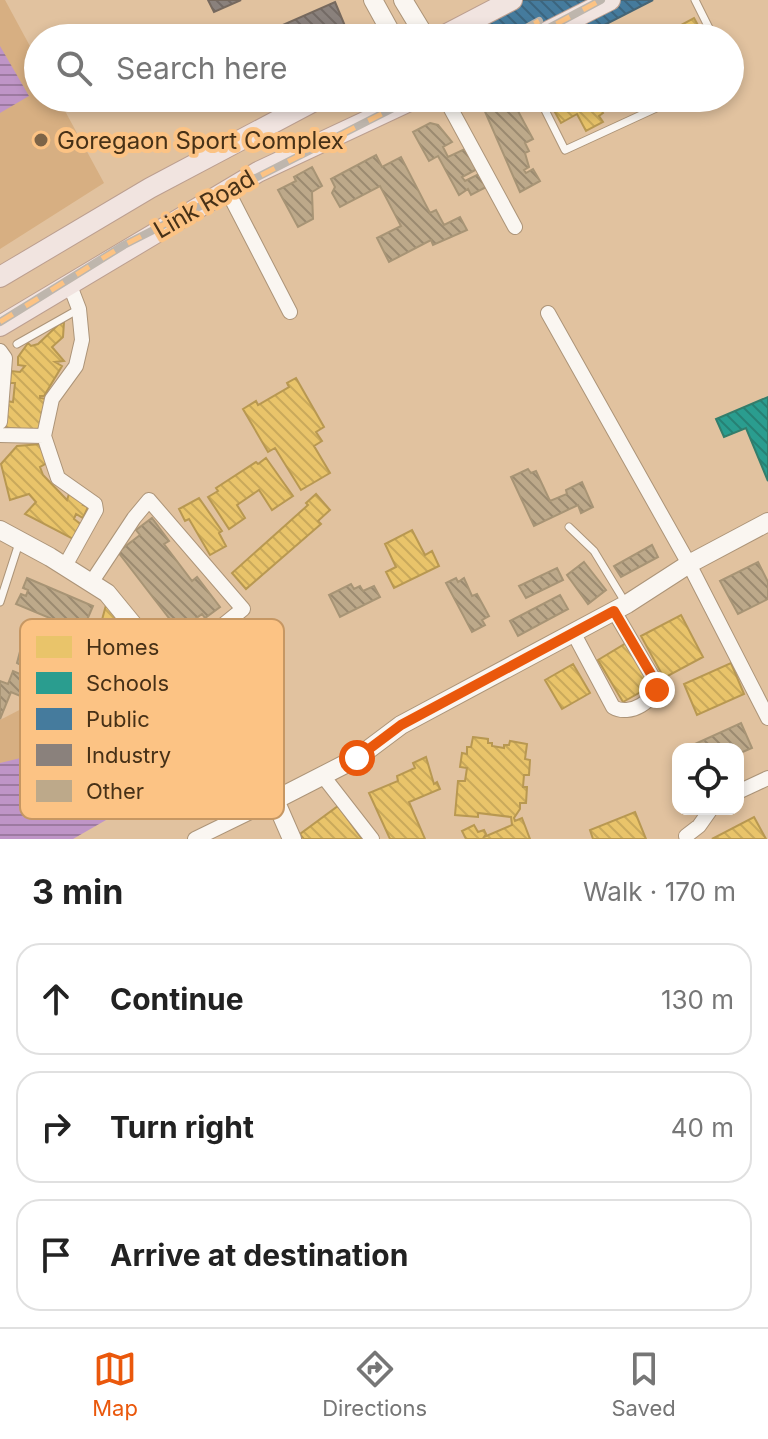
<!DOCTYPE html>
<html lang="en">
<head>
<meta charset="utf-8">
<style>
	body { margin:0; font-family:Inter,sans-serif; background:#f2f2f2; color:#222 }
	.controls { position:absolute; right:24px; bottom:24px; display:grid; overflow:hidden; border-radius:16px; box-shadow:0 4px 12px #0003 }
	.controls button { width:72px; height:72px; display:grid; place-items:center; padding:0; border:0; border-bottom:2px solid #e0e0e0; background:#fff; color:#222; font:40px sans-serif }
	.stop { position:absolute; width:24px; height:24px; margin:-18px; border:6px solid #ea580c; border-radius:50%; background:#fff }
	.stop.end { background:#ea580c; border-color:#fff; box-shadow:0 2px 8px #0008 }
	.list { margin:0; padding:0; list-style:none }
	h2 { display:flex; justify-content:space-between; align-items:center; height:104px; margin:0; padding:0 32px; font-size:34px }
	h2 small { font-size:26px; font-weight:400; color:#767676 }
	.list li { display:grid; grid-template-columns:52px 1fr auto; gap:24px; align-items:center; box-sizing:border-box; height:112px; margin:0 16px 16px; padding:0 16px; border:2px solid #e0e0e0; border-radius:24px }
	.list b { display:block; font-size:30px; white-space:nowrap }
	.list em { font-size:26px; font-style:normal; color:#767676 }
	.icon { flex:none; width:44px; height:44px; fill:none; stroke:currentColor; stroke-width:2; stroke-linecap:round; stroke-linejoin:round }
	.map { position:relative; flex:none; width:768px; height:839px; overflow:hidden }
	.search { position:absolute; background:#fff; box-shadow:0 4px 12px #0003; left:24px; right:24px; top:24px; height:88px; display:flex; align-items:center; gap:20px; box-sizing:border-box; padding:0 28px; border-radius:44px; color:#767676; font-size:30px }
	.sheet { height:488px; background:#fff }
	nav { display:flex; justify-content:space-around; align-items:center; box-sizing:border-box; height:112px; border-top:2px solid #e0e0e0; background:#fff; font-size:22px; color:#767676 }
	nav a { display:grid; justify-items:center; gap:4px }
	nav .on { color:#ea580c }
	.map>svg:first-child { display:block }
	.green { fill:#d7af82 }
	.water { fill:url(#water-rules) }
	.homes { fill:url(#homes-back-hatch); stroke:#b89851; stroke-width:2 }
	.schools { fill:url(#schools-back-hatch); stroke:#337d6b; stroke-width:2 }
	.public { fill:url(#public-back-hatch); stroke:#466575; stroke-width:2 }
	.industry { fill:url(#industry-back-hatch); stroke:#76695e; stroke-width:2 }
	.building { fill:url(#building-back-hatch); stroke:#a79475; stroke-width:2 }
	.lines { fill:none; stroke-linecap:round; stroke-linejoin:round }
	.lane-casing { stroke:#ac9478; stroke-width:9 }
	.street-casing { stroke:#ac9478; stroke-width:16 }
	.secondary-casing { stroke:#ac9478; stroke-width:20 }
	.primary-casing { stroke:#bc9f90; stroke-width:22 }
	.lane { stroke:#faf6f1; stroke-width:7 }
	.street { stroke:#faf6f1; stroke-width:14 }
	.secondary { stroke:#faf6f1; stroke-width:18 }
	.primary { stroke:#f1e4e0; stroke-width:20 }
	.rail-casing { stroke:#beb6ad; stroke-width:8 }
	.rail { stroke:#fcc384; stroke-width:5; stroke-dasharray:15; stroke-linecap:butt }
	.route { stroke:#ea580c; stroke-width:10 }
	.poi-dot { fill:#7d6447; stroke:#fcc384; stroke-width:3 }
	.labels { text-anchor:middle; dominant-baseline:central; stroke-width:8; stroke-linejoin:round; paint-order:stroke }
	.poi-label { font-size:24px; fill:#473117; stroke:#fcc384; text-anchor:start }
	.street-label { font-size:24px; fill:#473117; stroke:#fcc384 }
	.key { fill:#fcc384; stroke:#c69763; stroke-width:2 }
	.key-label { font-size:22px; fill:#473117 }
</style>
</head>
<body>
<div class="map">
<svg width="768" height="839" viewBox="0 0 768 839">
	<defs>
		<pattern id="water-rules" width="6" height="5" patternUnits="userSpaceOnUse" patternTransform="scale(2)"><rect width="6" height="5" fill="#bf95c7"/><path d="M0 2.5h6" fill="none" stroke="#9d7aa1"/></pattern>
		<pattern id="homes-back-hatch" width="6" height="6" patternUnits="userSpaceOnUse" patternTransform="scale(2)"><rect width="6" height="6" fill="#e9c46a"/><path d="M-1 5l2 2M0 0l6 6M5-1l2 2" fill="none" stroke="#c9a95b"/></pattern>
		<pattern id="schools-back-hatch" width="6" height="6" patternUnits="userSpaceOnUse" patternTransform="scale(2)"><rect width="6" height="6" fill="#2a9d8f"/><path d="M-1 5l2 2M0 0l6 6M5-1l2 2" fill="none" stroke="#268174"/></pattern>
		<pattern id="public-back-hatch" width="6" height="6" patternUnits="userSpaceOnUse" patternTransform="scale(2)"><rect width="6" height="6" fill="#457b9d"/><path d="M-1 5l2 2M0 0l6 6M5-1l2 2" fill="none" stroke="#3b657f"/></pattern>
		<pattern id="industry-back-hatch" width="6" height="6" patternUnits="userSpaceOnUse" patternTransform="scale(2)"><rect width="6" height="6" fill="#8a817c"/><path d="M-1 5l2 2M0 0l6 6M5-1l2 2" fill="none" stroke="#736a65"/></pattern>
		<pattern id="building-back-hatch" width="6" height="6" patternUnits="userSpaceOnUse" patternTransform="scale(2)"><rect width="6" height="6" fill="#bda98a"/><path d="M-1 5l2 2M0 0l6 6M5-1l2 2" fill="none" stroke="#9b8a70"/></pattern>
	</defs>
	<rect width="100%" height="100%" fill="#e1c29f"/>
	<path class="green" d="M0,0H5L38,61V98H58L104,183L0,249Z
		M165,673L224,750L154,771L149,750L0,763V720L87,675L121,699Z"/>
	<path class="water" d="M0,46L29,96L0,113Z
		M117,742L149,750L164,808L120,812L73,839H0V763L33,755Z"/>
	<path class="homes" d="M694,18L705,38H657Z
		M547,98H604L601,100L604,106L600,108L603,113L599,116L603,122L586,131L577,114L561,123Z
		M64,322L63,337L52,347L64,361L55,362L62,366L44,396H40V398L47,399L43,432L2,427L6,401L13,402L15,383H10L11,371L20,372L25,366L18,365V357L28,343L31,346L38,344L59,324Z
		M296,378L324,427L316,432L322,441L314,446L330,473L301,490L275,448L268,452L243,409L256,401L258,405L289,387L287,383Z
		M41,444L47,463L40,467L43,475L67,500L70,491L86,502L83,505L88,507L83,518L76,514L74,519L82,525L75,540L25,514L36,502L29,494L10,500L1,464L17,446Z
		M266,458L293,496L272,510L259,490L237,505L245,518L229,529L208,497L218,491L216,488L256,462L258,464Z
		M316,494L330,510L318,521L321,524L246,589L232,573L308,505L306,503Z
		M199,498L222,531L219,533L226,546L210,555L189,519L185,521L179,509Z
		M412,530L425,555L432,551L439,566L394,588L386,572L396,567L385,544Z
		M106,605L165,673L120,699L87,675Z
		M681,615L703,657L664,678L641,636Z
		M628,642L653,685L623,702L598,660Z
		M731,663L744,694L697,715L684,684Z
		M573,664L590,693L562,709L545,680Z
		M473,737L488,739V743H492V746L504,748V745H509L510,741L527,744L525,759L530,760L529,775H524L523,787H527L526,803H520V809L514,818L515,821L522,818L530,839H466L462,831L474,825L478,832L484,830L486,834L484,837L512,825L511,817L478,813V817L455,815L458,781H465L467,768L460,767L462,753L467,754V747H471Z
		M426,757L434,784L437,782L440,789L409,802L425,839H390L369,793L398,781L397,776L415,768L413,763Z
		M338,806L362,839H304L300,834Z
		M635,812L646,839H593L590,830Z
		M754,817L766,839H712Z"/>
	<path class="schools" d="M768,397V481L746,428L724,437L716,419Z"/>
	<path class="public" d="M514,0H653L579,38H471L464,26Z"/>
	<path class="industry" d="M208,0H241L214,12Z
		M335,2L350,38H253Z"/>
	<path class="building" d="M483,98H511L533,139L525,143L529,151L525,153L529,167L524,170L526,173L533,169L540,181L520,192L483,107Z
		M430,123L438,125L452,142L443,147L448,157L467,148L479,168L462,177L465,181L481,173L488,186L471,195L468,189L459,195L438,156L429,161L413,132Z
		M376,155L382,167L401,157L430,213L436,210L444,225L460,217L467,230L433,245L431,240L389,262L377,238L401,226L380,186L340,207L332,193L335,187L331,179Z
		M312,167L322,186L312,192L313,219L298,227L278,190L296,181L294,177Z
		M528,469L531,473L536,471L550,501L567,494L566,490L582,482L593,507L581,513L578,505L534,526L511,477Z
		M152,518L169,541L164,544L192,581L197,577L220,607L205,618L202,614L179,631L118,552L140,535L136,530Z
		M652,545L658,557L621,577L614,566Z
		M584,562L606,590L588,604L567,575Z
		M758,562L768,582V599L738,614L720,581Z
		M557,568L563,580L526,598L519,586Z
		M27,578L93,606L61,681L37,671L25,698L11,692L0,719V681L8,684L13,671L20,674L23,666L17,663L22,644L43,653L57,621L16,604L21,594L26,596L28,590L23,588Z
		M456,578L458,582L464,578L472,596L477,594L489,616L482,620L485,625L472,632L446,583Z
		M351,584L354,589L360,586L363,591L374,586L380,597L340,617L329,595Z
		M560,595L568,609L518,636L510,621Z
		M741,723L752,748L738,754V749H684Z"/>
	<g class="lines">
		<g class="lane-casing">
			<path id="lane" d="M695,0L714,38
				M730,67V68
				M539,98L565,150L678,98
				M17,344L79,309
				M569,527L594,551L625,602
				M0,602L19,543"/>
		</g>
		<g class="street-casing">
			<path id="street" d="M445,98L515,227
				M227,190L290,312
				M548,313L689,564L768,718
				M0,351L5,358L0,422
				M0,435L44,436L52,399L76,366L82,340L79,309L69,283
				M44,436L58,478L95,504L96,510L65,566
				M91,583L134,518L149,500L243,609L169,669
				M573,632L613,707C629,717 658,701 655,681L614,611
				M323,776L372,839
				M738,792L768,778
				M686,836L699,826L711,809
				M195,839L275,800"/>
		</g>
		<g class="secondary-casing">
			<path id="secondary" d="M373,0L394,38
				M403,0L426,38
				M0,530L50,557L107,593L184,687L259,785L275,800L292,839
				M275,800L357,758L401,725L627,604L689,564L768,522"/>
		</g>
		<g class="primary-casing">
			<path id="primary" d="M439,38L512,0
				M535,38L610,0
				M0,277L150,188L320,98
				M0,326L258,172L416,98"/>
		</g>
		<use href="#lane" class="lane"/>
		<use href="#street" class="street"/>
		<use href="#secondary" class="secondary"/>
		<use href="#primary" class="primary"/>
		<g class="rail-casing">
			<path id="rail" d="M508,38L539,21
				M530,38L601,0
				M0,322L124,245L413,98"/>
		</g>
		<use href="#rail" class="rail"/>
	</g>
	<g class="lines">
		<path class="route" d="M357,758L401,725L614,611L655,681L657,690"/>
	</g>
	<circle class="poi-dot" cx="41" cy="140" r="8"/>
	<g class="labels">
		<g class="poi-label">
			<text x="57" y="140">Goregaon Sport Complex</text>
		</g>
		<g class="street-label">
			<text transform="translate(204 204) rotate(-30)">Link Road</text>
		</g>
	</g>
	<rect x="20" y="619" width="264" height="200" rx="12" class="key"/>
	<rect x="36" y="636" width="36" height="22" fill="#e9c46a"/>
	<rect x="36" y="672" width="36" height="22" fill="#2a9d8f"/>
	<rect x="36" y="708" width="36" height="22" fill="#457b9d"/>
	<rect x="36" y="744" width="36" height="22" fill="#8a817c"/>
	<rect x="36" y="780" width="36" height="22" fill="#bda98a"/>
	<g class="key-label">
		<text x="86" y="655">Homes</text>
		<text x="86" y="691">Schools</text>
		<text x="86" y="727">Public</text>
		<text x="86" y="763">Industry</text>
		<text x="86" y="799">Other</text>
	</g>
</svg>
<div class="controls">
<button><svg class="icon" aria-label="locate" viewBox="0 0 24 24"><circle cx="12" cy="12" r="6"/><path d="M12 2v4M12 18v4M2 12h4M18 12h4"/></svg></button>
</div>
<div class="stop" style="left:357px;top:758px"></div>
<div class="stop end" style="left:657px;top:690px"></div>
<div class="search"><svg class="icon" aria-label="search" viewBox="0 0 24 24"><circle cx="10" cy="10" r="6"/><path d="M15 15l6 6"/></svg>Search here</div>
</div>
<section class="sheet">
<h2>3 min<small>Walk · 170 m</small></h2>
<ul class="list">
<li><svg class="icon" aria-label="ahead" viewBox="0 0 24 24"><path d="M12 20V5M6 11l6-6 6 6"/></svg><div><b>Continue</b></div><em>130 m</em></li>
<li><svg class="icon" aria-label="right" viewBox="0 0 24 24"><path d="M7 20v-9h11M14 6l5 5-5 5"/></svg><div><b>Turn right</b></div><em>40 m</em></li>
<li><svg class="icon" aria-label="arrive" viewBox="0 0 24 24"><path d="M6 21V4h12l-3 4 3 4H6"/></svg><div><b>Arrive at destination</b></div></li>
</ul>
</section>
<nav>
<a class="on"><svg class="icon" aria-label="map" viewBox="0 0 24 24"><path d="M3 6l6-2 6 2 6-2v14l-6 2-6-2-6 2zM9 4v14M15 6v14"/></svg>Map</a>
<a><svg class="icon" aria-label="directions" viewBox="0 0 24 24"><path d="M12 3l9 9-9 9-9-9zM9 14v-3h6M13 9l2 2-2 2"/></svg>Directions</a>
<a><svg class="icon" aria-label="saved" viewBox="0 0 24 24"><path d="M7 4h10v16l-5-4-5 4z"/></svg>Saved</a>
</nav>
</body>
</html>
